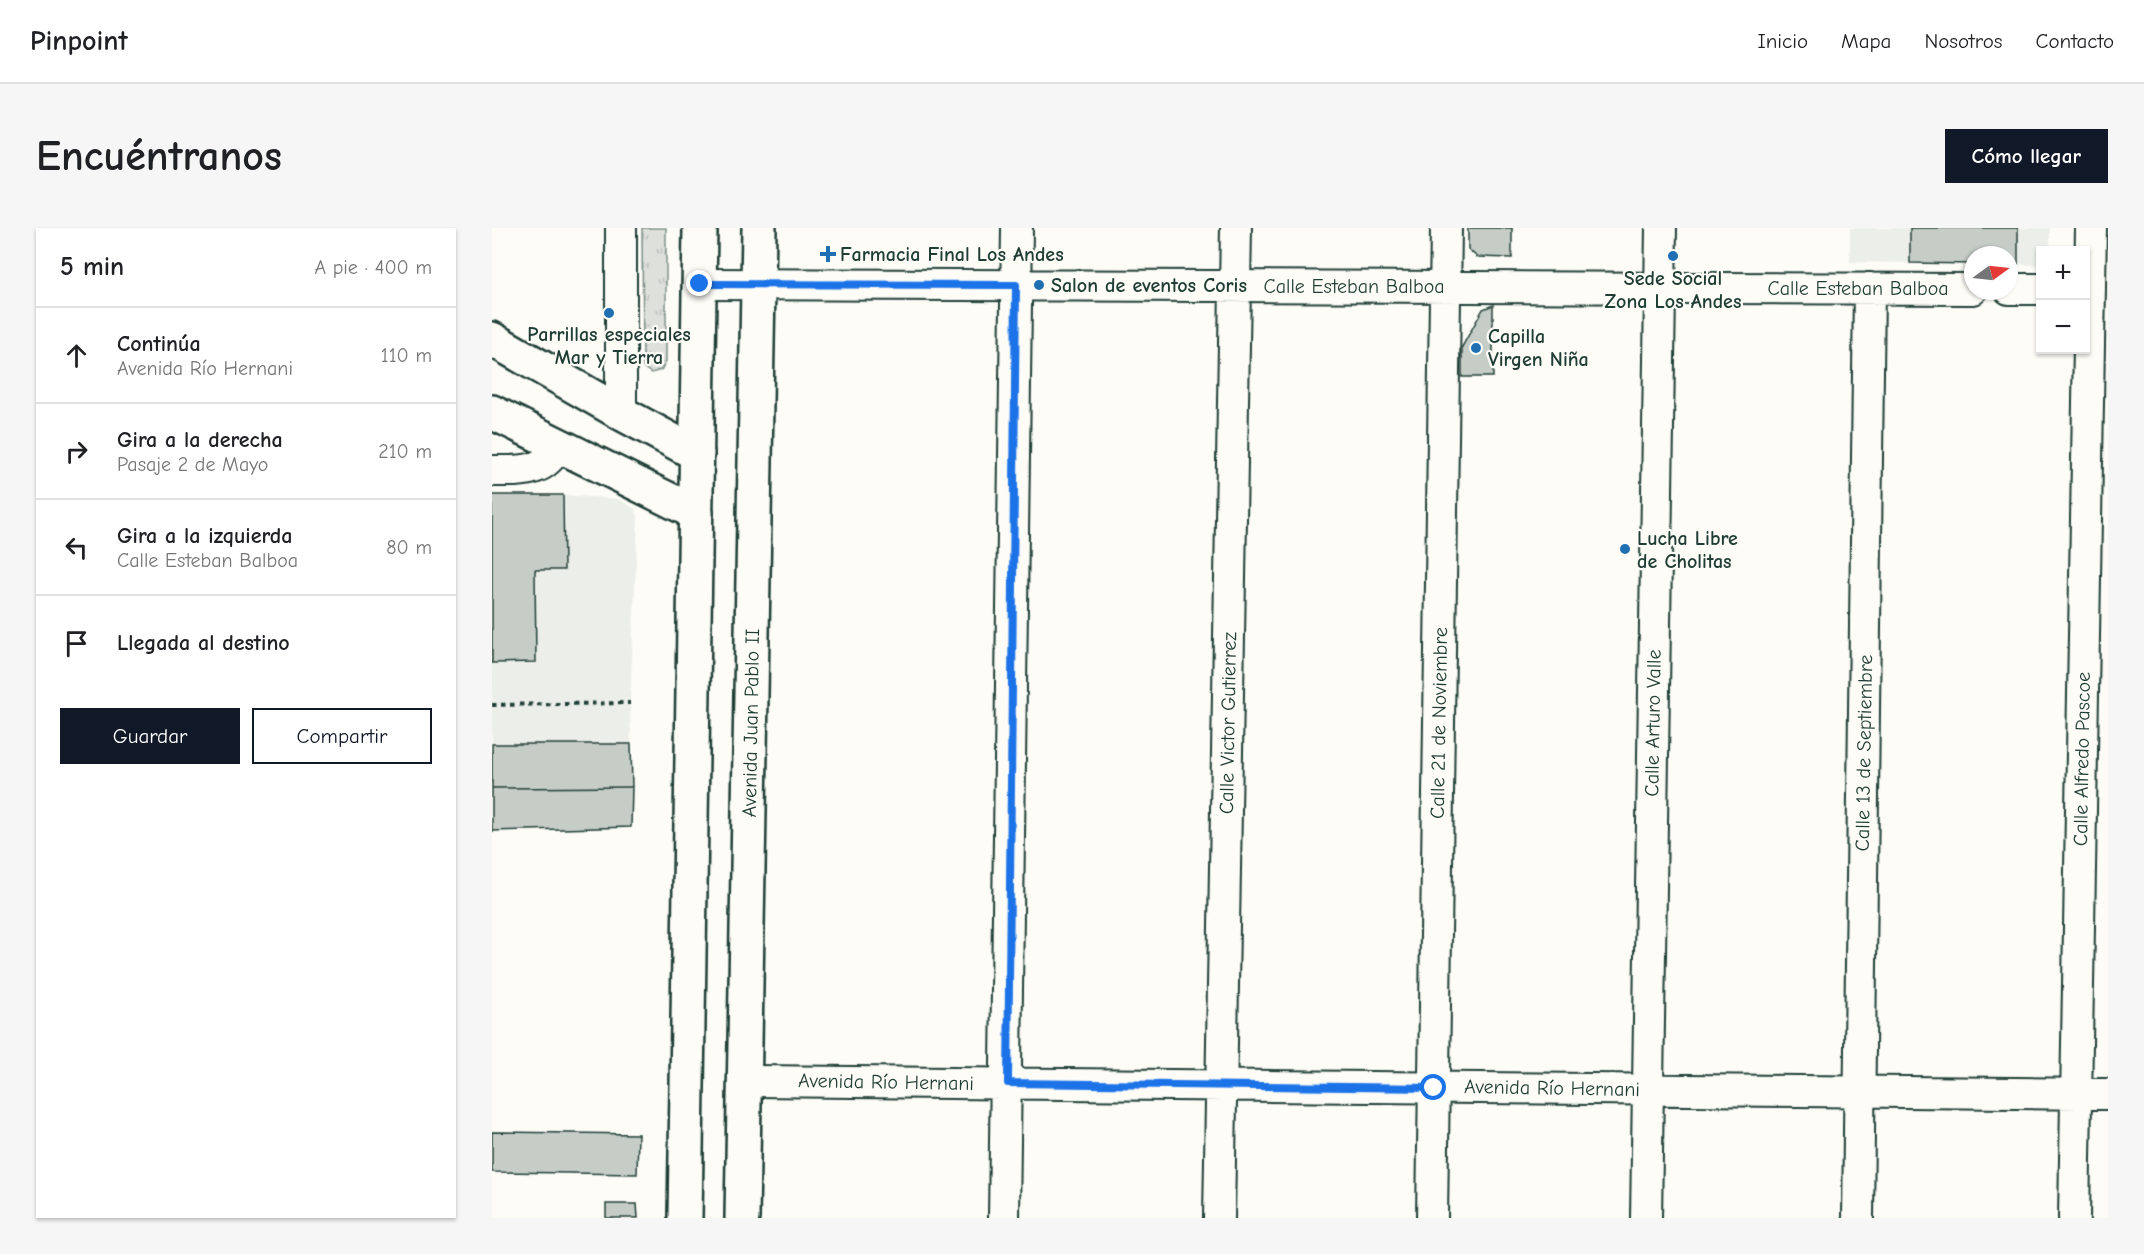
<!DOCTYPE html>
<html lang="es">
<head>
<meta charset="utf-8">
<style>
	body { margin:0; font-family:"Comic Neue",sans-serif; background:#f6f6f6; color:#202124 }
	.controls { position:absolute; right:18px; top:18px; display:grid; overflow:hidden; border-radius:0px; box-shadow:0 2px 4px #0004 }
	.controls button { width:54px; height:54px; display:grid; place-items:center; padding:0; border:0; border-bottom:2px solid #e0e0e0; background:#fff; color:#202124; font:30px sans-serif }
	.compass { position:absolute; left:1472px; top:18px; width:54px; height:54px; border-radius:50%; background:#fff; box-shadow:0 2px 4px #0004; rotate:75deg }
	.stop { position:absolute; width:18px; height:18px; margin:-14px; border:4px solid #1a73e8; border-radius:50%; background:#fff }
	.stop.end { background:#1a73e8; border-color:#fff; box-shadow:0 2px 6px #0008 }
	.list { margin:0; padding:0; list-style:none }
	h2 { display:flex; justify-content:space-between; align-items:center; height:78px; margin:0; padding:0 24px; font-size:26px }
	h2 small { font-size:20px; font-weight:400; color:#757577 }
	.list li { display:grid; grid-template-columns:39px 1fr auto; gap:18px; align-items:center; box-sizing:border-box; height:96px; padding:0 24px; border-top:2px solid #e0e0e0 }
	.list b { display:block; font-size:22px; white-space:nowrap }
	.list p { margin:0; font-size:20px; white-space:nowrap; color:#757577 }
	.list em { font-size:20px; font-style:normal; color:#757577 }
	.actions { display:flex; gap:12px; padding:18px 24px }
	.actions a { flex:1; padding:14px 0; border:2px solid #111827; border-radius:0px; text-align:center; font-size:21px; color:#111827 }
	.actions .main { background:#111827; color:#fff }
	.icon { flex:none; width:33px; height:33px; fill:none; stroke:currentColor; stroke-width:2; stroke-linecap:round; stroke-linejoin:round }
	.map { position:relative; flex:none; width:1616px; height:990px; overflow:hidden; border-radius:0px }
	header { display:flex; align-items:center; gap:36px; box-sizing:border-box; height:84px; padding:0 30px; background:#fff; border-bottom:2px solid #e0e0e0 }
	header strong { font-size:28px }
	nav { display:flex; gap:33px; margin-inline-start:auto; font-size:21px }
	.intro { display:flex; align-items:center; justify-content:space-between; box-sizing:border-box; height:144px; padding:0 36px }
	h1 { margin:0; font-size:42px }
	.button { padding:15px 27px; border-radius:0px; background:#111827; color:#fff; font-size:21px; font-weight:700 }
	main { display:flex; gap:36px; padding:0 36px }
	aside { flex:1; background:#fff; border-radius:0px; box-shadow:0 2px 4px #0004 }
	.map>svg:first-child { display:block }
	.built { fill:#eceee9 }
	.grass { fill:url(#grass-tufts); stroke:#7e8e88; stroke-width:1.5 }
	.building { fill:#c6cdc7; stroke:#1f3d34; stroke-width:1.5 }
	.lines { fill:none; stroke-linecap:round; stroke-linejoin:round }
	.minor-casing { stroke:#1f3d34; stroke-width:34 }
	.tertiary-casing { stroke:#1f3d34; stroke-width:38 }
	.trunk-casing { stroke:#1f3d34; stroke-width:38 }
	.path { stroke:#1f3d34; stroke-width:4; stroke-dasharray:4.5 4.5; stroke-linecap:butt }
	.minor { stroke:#fdfcf7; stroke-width:30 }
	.tertiary { stroke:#fdfcf7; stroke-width:33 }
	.trunk { stroke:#fdfcf7; stroke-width:33 }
	.route { stroke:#1a73e8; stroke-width:8 }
	.poi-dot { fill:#1f6fb2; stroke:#fdfcf7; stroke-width:2 }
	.labels { text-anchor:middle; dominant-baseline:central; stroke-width:4.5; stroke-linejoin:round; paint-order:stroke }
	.poi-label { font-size:20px; font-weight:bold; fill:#1f3d34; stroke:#fdfcf7; text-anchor:start }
	.street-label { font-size:20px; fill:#1f3d34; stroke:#fdfcf7 }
</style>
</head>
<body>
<header>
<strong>Pinpoint</strong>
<nav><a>Inicio</a><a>Mapa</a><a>Nosotros</a><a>Contacto</a></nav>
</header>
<div class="intro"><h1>Encuéntranos</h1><a class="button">Cómo llegar</a></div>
<main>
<aside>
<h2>5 min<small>A pie · 400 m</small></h2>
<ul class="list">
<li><svg class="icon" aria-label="ahead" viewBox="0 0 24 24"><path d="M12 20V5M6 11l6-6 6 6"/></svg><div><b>Continúa</b><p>Avenida Río Hernani</p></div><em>110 m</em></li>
<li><svg class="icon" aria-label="right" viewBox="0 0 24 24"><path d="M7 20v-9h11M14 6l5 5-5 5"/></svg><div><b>Gira a la derecha</b><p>Pasaje 2 de Mayo</p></div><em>210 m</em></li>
<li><svg class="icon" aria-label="left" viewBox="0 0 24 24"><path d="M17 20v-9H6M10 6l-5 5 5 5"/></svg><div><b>Gira a la izquierda</b><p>Calle Esteban Balboa</p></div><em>80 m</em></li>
<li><svg class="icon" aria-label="arrive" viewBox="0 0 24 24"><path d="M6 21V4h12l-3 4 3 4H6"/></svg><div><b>Llegada al destino</b></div></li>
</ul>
<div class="actions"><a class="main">Guardar</a><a>Compartir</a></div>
</aside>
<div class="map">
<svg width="1616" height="990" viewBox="0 0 1616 990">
	<defs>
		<pattern id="grass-tufts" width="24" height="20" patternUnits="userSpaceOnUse" patternTransform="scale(1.5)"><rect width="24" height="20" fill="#dde0db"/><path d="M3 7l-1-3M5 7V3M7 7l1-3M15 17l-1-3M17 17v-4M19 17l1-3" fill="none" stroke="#bdc1bd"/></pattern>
	</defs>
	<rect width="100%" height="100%" fill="#fdfcf7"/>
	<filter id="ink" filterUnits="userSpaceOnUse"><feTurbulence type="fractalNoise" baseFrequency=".0167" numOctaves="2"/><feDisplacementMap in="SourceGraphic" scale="12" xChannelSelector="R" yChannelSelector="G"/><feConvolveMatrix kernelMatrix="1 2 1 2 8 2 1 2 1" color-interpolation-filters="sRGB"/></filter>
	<g filter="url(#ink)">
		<path class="built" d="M1358,0H1558V18L1555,22H1548V32L1545,37L1517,36V27H1481V36L1358,34Z
			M0,267H71L126,271L142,280L146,288L138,475L140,559L0,560Z"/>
		<path class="grass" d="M150,0H174V133L169,142L159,145L151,139Z"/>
		<path class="building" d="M976,0H1020V30L985,29L976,21Z
			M1418,0H1526V36H1517V27H1481V36L1418,35Z
			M1001,77V149H970V119L991,81Z
			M0,267H71L72,342H43L44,434L0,435Z
			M0,516H139L140,559L0,560Z
			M140,559L139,599L0,603V560Z
			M0,904L146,906L145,946L0,944Z
			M114,976H145L146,990H114Z"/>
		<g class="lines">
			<g class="minor-casing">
				<path id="minor" d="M129,0V185
					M208,56L1481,61
					M1517,61H1548
					M0,243C28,243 53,246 66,217
					M252,853L1616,866
					M512,990L525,0
					M727,990L744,0
					M940,990L954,0
					M1154,990L1169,0
					M1366,990L1377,60
					M1582,990L1599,0"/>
			</g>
			<g class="tertiary-casing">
				<path id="tertiary" d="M0,111L129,185L205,226
					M0,184L204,285"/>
			</g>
			<g class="trunk-casing">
				<path id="trunk" d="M193,990L208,0
					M250,990L267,0"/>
			</g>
			<path class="path" d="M0,477L138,475"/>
			<use href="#minor" class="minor"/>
			<use href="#tertiary" class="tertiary"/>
			<use href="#trunk" class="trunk"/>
		</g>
	</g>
	<g class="lines" filter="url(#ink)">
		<path class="route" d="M208,56L524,57L516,855L942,860"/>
	</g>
	<g class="poi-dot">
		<path d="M333 17h6v6h6v6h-6v6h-6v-6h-6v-6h6z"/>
		<circle cx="1181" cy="28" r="6"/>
		<circle cx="547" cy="57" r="6"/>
		<circle cx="117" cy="85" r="6"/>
		<circle cx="984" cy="120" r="6"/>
		<circle cx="1133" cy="321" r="6"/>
	</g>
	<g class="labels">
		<g class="poi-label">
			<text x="348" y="26">Farmacia Final Los Andes</text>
			<text x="1181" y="50" text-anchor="middle">Sede Social<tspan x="1181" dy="23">Zona Los Andes</tspan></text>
			<text x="559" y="57">Salon de eventos Coris</text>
			<text x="117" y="106" text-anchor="middle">Parrillas especiales<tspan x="117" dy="23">Mar y Tierra</tspan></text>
			<text x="996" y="108">Capilla<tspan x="996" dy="23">Virgen Niña</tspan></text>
			<text x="1145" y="310">Lucha Libre<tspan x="1145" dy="23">de Cholitas</tspan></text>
		</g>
		<g class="street-label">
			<text x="862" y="58">Calle Esteban Balboa</text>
			<text x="1366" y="60">Calle Esteban Balboa</text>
			<text transform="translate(259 495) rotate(-89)">Avenida Juan Pablo II</text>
			<text transform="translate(736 495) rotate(-89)">Calle Victor Gutierrez</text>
			<text transform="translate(947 495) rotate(-89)">Calle 21 de Noviembre</text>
			<text transform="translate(1161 495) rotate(-89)">Calle Arturo Valle</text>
			<text transform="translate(1372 525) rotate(-89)">Calle 13 de Septiembre</text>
			<text transform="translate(1590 531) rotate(-89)">Calle Alfredo Pascoe</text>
			<text transform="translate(394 854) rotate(1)">Avenida Río Hernani</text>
			<text transform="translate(1060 860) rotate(1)">Avenida Río Hernani</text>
		</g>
	</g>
</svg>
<div class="controls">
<button>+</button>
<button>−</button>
</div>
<svg class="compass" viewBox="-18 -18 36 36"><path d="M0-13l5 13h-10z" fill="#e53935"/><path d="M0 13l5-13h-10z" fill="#757577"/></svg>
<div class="stop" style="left:942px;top:860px"></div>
<div class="stop end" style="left:208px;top:56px"></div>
</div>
</main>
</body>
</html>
